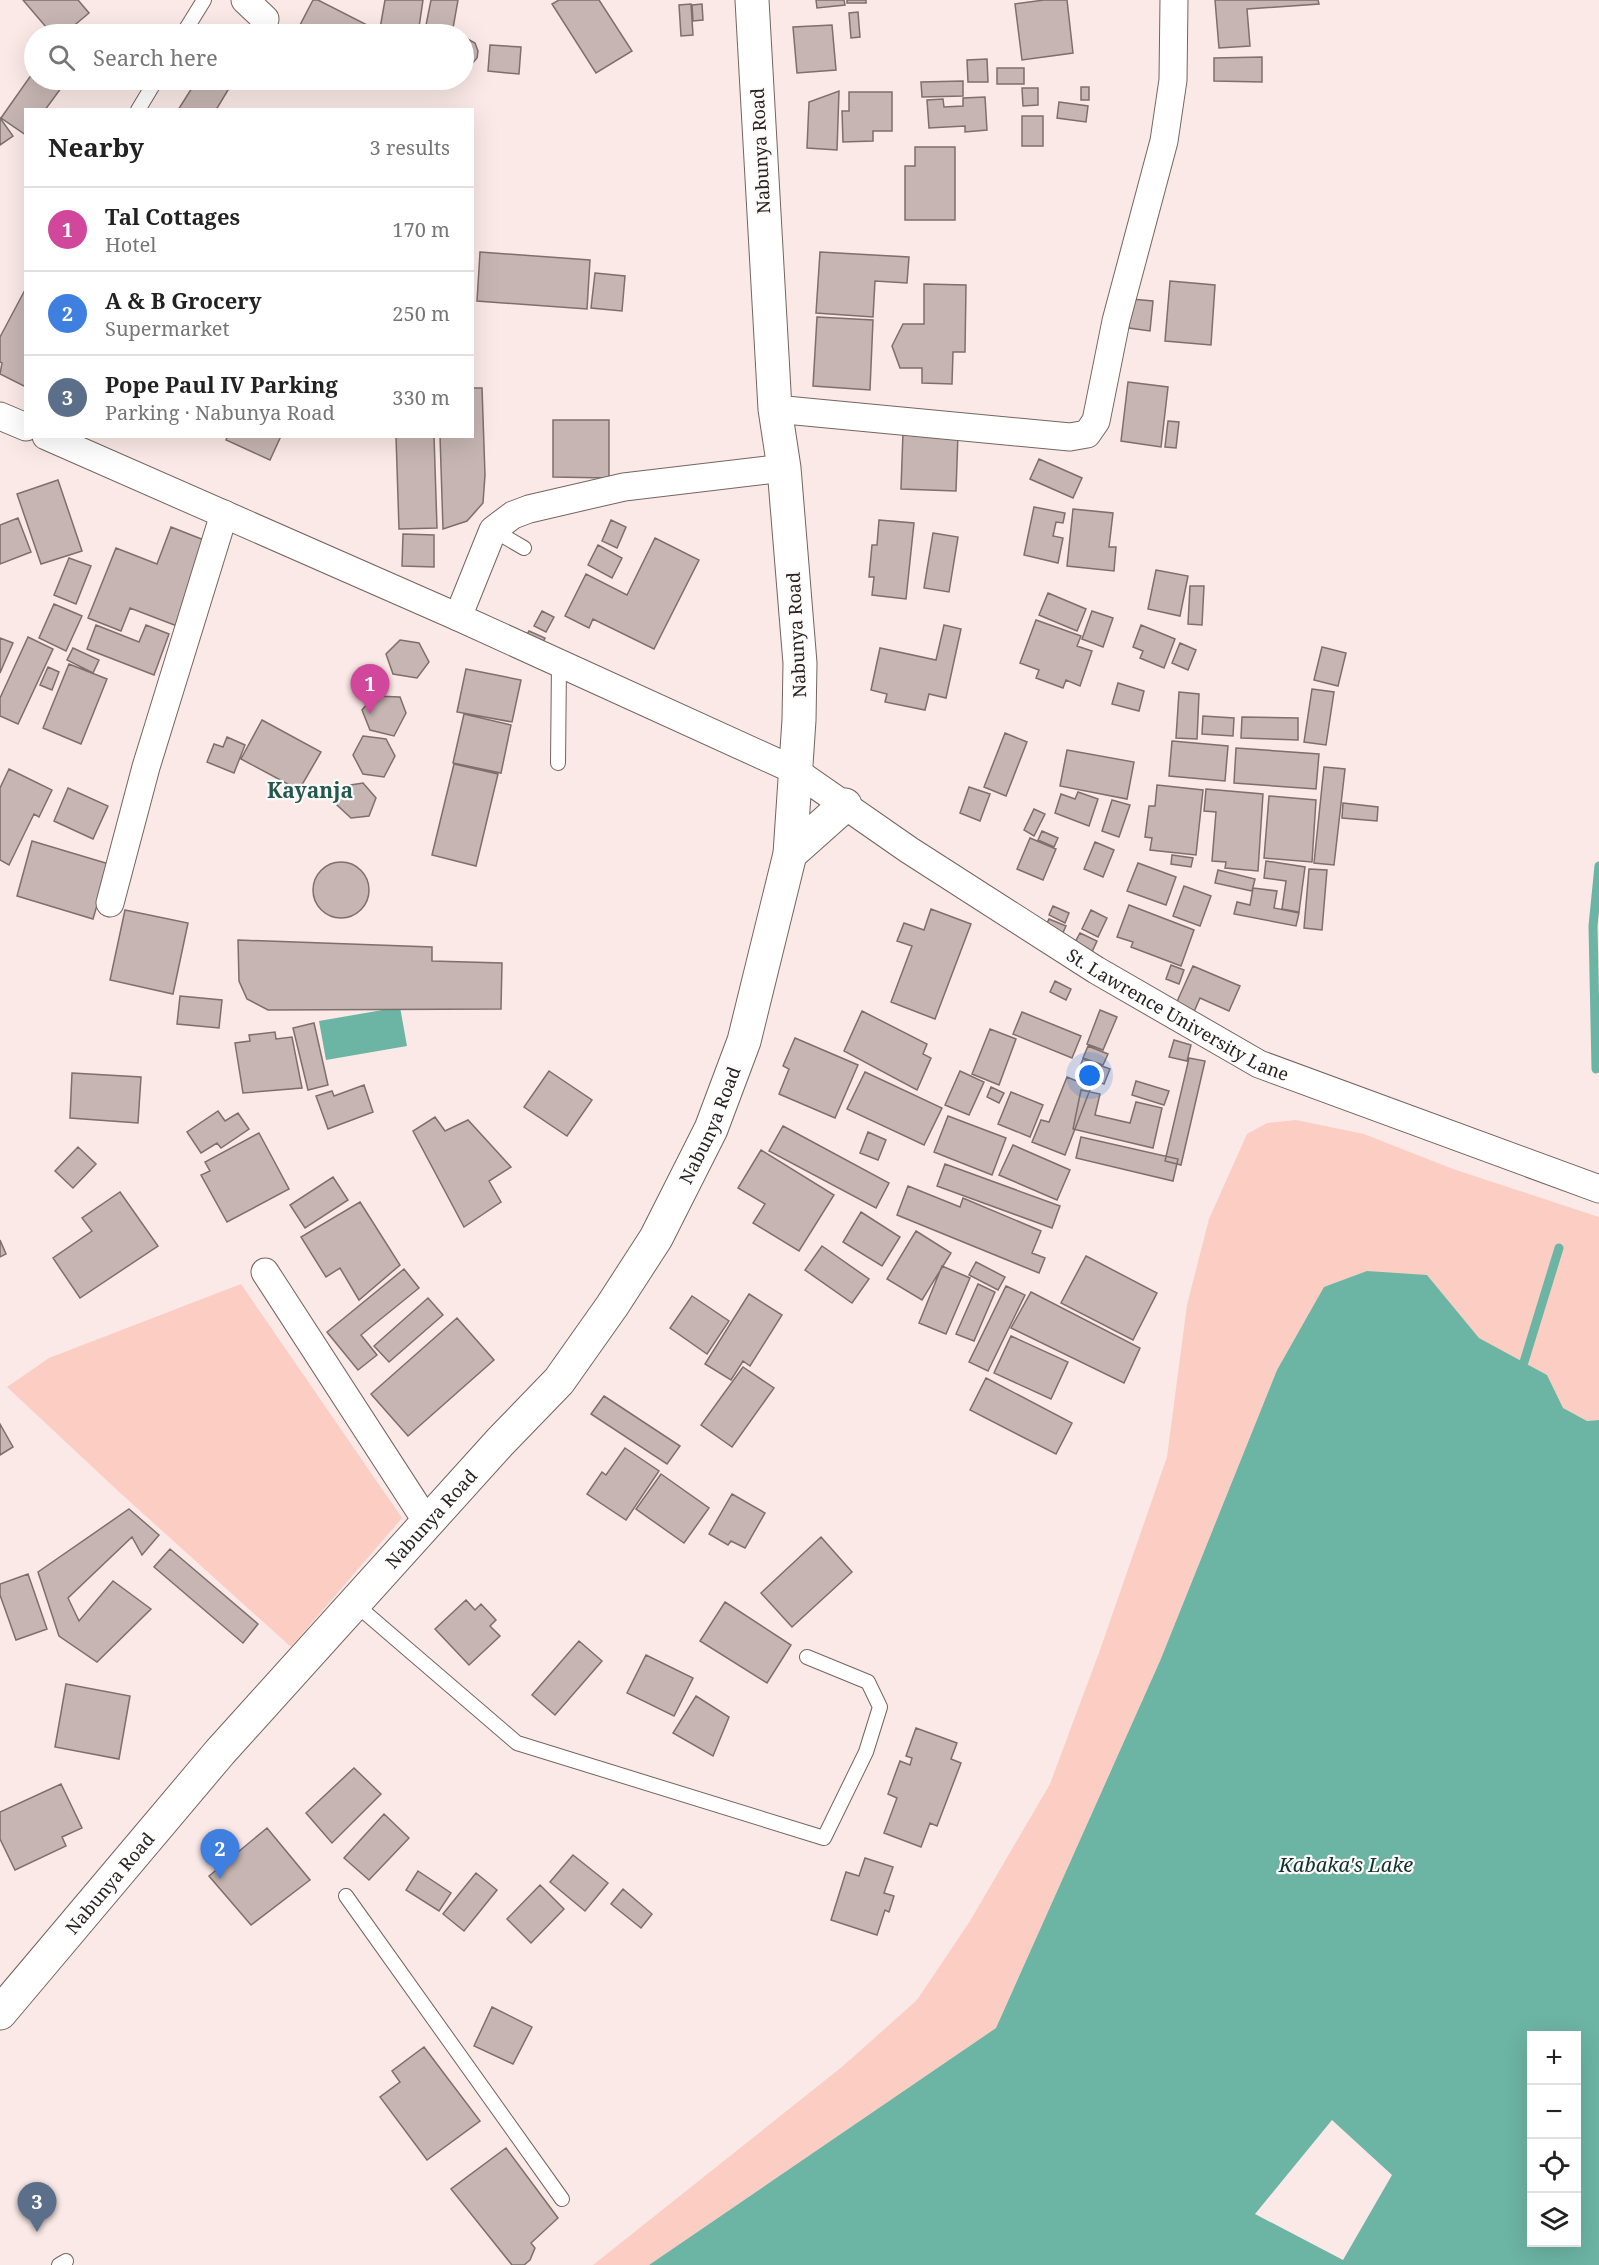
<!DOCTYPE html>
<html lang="en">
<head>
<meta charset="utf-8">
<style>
	body { margin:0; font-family:"Noto Serif",serif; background:#f2f2f2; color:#222 }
	.controls { position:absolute; right:18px; bottom:18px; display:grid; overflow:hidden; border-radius:0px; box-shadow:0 6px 24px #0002 }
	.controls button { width:54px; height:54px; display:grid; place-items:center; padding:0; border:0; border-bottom:2px solid #e0e0e0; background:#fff; color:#222; font:30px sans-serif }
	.you { position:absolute; left:1090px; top:1076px; width:21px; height:21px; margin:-15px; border:4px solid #fff; border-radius:50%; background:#1a73e8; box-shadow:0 0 0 9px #1a73e833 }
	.badge { display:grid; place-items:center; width:39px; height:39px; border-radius:50%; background:#1e6457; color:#fff; font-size:20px; font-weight:700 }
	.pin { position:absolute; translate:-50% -50px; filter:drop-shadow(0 2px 3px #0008) }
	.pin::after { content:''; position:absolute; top:32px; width:21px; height:18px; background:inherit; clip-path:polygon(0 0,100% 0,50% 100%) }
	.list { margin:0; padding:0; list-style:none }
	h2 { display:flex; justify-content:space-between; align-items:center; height:78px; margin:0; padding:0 24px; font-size:26px }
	h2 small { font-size:20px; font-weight:400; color:#767676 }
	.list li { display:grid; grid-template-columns:39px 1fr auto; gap:18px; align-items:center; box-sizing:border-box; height:84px; padding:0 24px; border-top:2px solid #e0e0e0 }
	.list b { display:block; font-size:22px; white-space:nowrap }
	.list p { margin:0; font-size:20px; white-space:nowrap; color:#767676 }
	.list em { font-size:20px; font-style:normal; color:#767676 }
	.icon { flex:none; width:33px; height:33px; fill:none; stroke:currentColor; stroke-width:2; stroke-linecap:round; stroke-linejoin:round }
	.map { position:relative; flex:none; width:1599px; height:2265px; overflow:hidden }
	.search { position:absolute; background:#fff; box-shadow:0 6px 24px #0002; left:24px; top:24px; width:450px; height:66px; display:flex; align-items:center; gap:15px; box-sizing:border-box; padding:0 21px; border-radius:33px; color:#767676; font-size:22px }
	.panel { position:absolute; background:#fff; box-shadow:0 6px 24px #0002; left:24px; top:108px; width:450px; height:330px; border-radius:0px }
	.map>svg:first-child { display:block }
	.green { fill:#fccdc3 }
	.water { fill:#6cb4a4; fill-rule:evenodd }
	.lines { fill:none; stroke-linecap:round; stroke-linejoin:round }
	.stream { stroke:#6cb4a4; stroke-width:9 }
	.building { fill:#c6b5b2; stroke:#7e6f6c; stroke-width:1.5 }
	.service-casing { stroke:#736561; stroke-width:16 }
	.minor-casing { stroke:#736561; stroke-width:29 }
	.secondary-casing { stroke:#736561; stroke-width:35 }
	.service { stroke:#fff; stroke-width:14 }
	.minor { stroke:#fff; stroke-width:27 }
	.secondary { stroke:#fff; stroke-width:33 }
	.labels { text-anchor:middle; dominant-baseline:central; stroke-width:4.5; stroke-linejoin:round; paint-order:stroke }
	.street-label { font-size:18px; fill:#282221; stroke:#fefaf9 }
	.water-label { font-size:20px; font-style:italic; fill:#0d312b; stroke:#fefaf9 }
	.quarter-label { font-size:21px; font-weight:bold; fill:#22584e; stroke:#fefaf9 }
</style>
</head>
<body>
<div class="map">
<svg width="1599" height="2265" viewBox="0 0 1599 2265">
	<rect width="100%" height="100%" fill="#fae9e6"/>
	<path class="green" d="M1296,1120L1364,1134L1453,1169L1599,1217V1420L1587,1421L1562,1408L1547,1375L1479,1338L1427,1275L1298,1333L1277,1370L1160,1661L996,2028L649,2265H593L843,2066L917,2000L970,1921L1050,1784L1100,1650L1167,1457L1187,1305L1209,1219L1247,1134L1267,1123Z
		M241,1284L402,1518L291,1647L117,1490L7,1387L49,1358Z"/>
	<path class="water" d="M400,1007L407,1046L326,1060L319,1021Z
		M1367,1271L1427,1275L1479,1338L1547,1375L1563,1408L1587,1421L1599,1420V2265H649L996,2028L1160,1661L1277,1370L1324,1287ZM1532,2036H1576V2242H1532ZM1332,2120L1392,2175L1343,2260L1255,2214Z"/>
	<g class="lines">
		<path class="stream" d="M1596,1069L1593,926L1599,866
			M1524,1362L1559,1248"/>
	</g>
	<path class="building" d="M23,0H78L89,13L64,34H52Z
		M313,0H318L377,30L375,34H309L298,29Z
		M385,0H423L418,34H379Z
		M431,0H458L452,34L425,30Z
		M559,0H599L632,51L596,73L552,4Z
		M816,0H844L845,5L817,8Z
		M847,0H866V3H847Z
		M1044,0H1067L1073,53L1022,60L1015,4Z
		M1215,0H1318L1319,4L1247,9L1250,46L1219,48Z
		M691,4L693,35L681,36L679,5Z
		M702,4L703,20L693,21L692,5Z
		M858,12L860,37L851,38L849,13Z
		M832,25L836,70L797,73L793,27Z
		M464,37L475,43L478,51L477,58L471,65L464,68Z
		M490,45L521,47L519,74L488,71Z
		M1262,57V82L1214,81V58Z
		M987,59L988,82H968L967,60Z
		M997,68H1024V84H997Z
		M34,71V80H67L45,110H26V135L1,118Z
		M197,80H234L216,110H178Z
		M963,81V96L922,97L921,82Z
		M1081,87H1089V100H1081Z
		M1022,88H1038V105L1023,106Z
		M839,91L837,150L807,148L809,102Z
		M849,92H892V131H873V141L843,142L842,111H849Z
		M985,97L987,130L965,132V126L929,128L927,100L943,99L944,107L963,106V98Z
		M1059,102L1088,106L1086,122L1057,118Z
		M1022,116H1043V146H1022Z
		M0,118L13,136L0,145Z
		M915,147H955V220H905V166H915Z
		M480,252L590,260L587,309L477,301Z
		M820,252L909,257L907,283L875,281L873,317L816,313Z
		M595,273L625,276L622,311L591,308Z
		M1170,281L1215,285L1211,345L1165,341Z
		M924,284L966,285L965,352H953L952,384L922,383V368H900L892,346L903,324H924Z
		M26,288V387L0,374L2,363L0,362V337Z
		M1131,299L1153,301L1150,331L1129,328Z
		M817,317L873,320L870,390L813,386Z
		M1128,382L1168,387L1161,447L1121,441Z
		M472,388H482L485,475L483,503L467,521L443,529L440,436H472Z
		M553,420H609V478L553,477Z
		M1168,421L1179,422L1176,448L1165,447Z
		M903,432L958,434L956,491L901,489Z
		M228,436H281L270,460L226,440Z
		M396,436H434L437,528L399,529Z
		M1039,459L1082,478L1073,498L1030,479Z
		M58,480L82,551L41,564L17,494Z
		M1034,507L1065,513L1063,523L1056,522L1053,536L1063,538L1058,563L1024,555Z
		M1073,509L1113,513L1109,547H1116L1114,571L1067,566Z
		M18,518L31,552L0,564V525Z
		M611,520L626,527L617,548L602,541Z
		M879,520L914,523L906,599L872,595L874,577H869L872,545H877Z
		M171,527L209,542L177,626L130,608L121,631L88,618L116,548L157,564Z
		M933,533L958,537L949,592L924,588Z
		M403,534L434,535V567L402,566Z
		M655,538L699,560L654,649L593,619L589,628L565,616L586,574L627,595Z
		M598,545L622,558L612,578L588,565Z
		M69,558L91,566L76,604L54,595Z
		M1156,570L1188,576L1180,616L1148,609Z
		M1190,586H1204L1202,625L1188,624Z
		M1048,593L1086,609L1077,631L1039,615Z
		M54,604L82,616L66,651L39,638Z
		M542,611L554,617L546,632L534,626Z
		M1092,611L1113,618L1103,647L1082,639Z
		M1036,620L1081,636L1077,646L1092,651L1080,686L1066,680L1063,688L1036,678L1039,670L1020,663Z
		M96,625L139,642L146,625L169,634L154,675L87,649Z
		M944,625L961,629L946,698L929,694L925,710L885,702L887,694L871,690L880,648L936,660Z
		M1141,625L1175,639L1164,668L1140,658L1143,651L1133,647Z
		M529,631L545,638L539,650L523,642Z
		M28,637L53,649L18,724L0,716V698Z
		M0,638L13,643L0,673Z
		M400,640L419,643L429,662L417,678L393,674L386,654Z
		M1180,643L1196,650L1188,670L1172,663Z
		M1322,647L1346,653L1338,686L1314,680Z
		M73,648L99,660L93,673L67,660Z
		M69,664L107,679L81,744L43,728Z
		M48,667L59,672L52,690L40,685Z
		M466,669L521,680L512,722L457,712Z
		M1118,683L1144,691L1139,711L1112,704Z
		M1312,689L1334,692L1326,745L1304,742Z
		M1179,692L1199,694L1197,739L1176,738Z
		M374,696L400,697L406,713L394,736L370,730L362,710Z
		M464,714L511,725L501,773L453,763Z
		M1203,716L1234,718L1233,736L1202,734Z
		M1242,717L1298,718V740L1241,738Z
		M262,720L321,752L299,790L241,759Z
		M1005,733L1027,742L1006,796L984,787Z
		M363,736L386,739L395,756L384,777L363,774L353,755Z
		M227,737L245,745L234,773L207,762L214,744L223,747Z
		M1172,741L1228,746L1225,781L1169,776Z
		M1236,748L1319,754L1316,789L1234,783Z
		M1067,750L1134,762L1127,799L1060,786Z
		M454,764L498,774L476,866L432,855Z
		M1324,767L1345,769L1334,865L1314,863Z
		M9,769L52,790L39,817L34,814L9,865L0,860V788Z
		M363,783L376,798L369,816L351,818L337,805L344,786Z
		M1157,785L1203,790L1196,855L1150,850L1152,838L1145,837L1149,806H1155Z
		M969,787L990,794L980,821L960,813Z
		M68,788L108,806L93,839L54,821Z
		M1206,789L1263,794L1258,871L1225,868L1226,862L1212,861L1216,812L1204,811Z
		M1078,792L1098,799L1089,826L1055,813L1061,794L1075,799Z
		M1269,796L1316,800L1312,862L1264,858Z
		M1112,800L1130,805L1119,837L1102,831Z
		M1343,803L1378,807L1377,821L1342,818Z
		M1034,809L1045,814L1034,836L1024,830Z
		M1042,831L1058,838L1054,847L1038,840Z
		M1030,838L1056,849L1043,880L1017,869Z
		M32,841L109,864L93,919L17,896Z
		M1095,842L1114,850L1103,877L1084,869Z
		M1172,855L1193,858L1191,867L1171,864Z
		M1266,861L1305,867L1299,912L1282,909L1286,881L1264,878Z
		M313 890a28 28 0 1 1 56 0a28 28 0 1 1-56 0Z
		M1138,863L1176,877L1166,905L1127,891Z
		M1309,869L1327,870L1322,930L1304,928Z
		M1218,870L1255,879L1252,891L1215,883Z
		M1184,886L1211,896L1200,926L1173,916Z
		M1253,888L1277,891L1274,908L1299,913L1296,926L1234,914L1237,902L1250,905Z
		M1129,905L1194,930L1181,966L1131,947L1133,942L1117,937Z
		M1053,906L1069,913L1065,923L1049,915Z
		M931,909L971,924L935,1019L891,1002L912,946L897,941L904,923L924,930Z
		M125,910L188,923L173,994L110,980Z
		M1091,910L1107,918L1098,937L1082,929Z
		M1049,919L1066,926L1061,937L1044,930Z
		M1080,933L1097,941L1091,954L1073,946Z
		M238,940L432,947V961L502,963L501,1009L268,1010L247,999L239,981Z
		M1171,965L1184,970L1179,984L1166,979Z
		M1193,966L1240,986L1229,1011L1200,998L1193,1014L1175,1006Z
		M1055,981L1071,989L1066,1000L1050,992Z
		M180,996L222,1000L219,1028L177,1024Z
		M1100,1010L1117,1017L1103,1050L1087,1044Z
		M862,1011L927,1044L923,1054L931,1058L917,1090L844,1051Z
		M1022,1012L1081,1036L1072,1058L1013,1034Z
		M314,1023L328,1085L308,1090L293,1028Z
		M990,1029L1016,1039L999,1085L972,1074Z
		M275,1032L276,1039L292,1037L302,1088L243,1093L235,1043L250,1041L249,1035Z
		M795,1038L858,1065L835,1118L779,1094L789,1069L783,1066Z
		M1174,1040L1191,1045L1187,1061L1169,1057Z
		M1088,1046L1108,1054L1103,1065L1083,1058Z
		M1189,1058L1205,1061L1181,1165L1165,1161Z
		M1083,1059L1110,1069L1104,1084L1077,1074Z
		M549,1071L592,1100L567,1136L524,1107Z
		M960,1071L984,1082L969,1115L945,1105Z
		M865,1072L942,1108L924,1145L847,1109Z
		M72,1073L141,1077L138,1123L70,1118Z
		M1067,1077L1091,1087L1065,1155L1032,1142L1041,1120L1049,1122Z
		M1136,1081L1169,1091L1164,1105L1132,1095Z
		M364,1085L373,1112L328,1129L316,1096L332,1091L334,1096Z
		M991,1087L1004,1093L999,1103L987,1097Z
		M1081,1090L1100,1094L1095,1115L1130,1123L1136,1102L1162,1108L1153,1148L1073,1129Z
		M1011,1092L1043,1105L1030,1137L998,1124Z
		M218,1111L225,1121L238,1113L249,1129L221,1148L217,1143L201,1153L187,1132Z
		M948,1116L1006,1138L992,1175L934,1152Z
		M435,1117L445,1131L468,1120L511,1167L489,1181L501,1202L464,1227L413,1131Z
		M783,1126L889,1183L876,1208L769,1151Z
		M868,1132L886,1140L878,1160L860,1153Z
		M259,1133L289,1189L227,1222L201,1175L210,1171L205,1162Z
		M1081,1137L1178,1159L1173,1181L1076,1158Z
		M1013,1145L1070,1170L1057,1200L999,1175Z
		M78,1147L96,1164L73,1188L55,1171Z
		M761,1150L834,1195L799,1251L753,1223L765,1204L738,1188Z
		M945,1164L1060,1206L1052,1228L937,1186Z
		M333,1177L348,1200L305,1228L290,1205Z
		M908,1186L960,1207L963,1198L1041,1231L1032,1253L1045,1258L1039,1273L897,1215Z
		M120,1192L158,1246L80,1298L53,1258L92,1231L82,1218Z
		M360,1202L400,1265L359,1300L340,1268L326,1277L301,1237Z
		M861,1212L900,1237L882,1266L843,1242Z
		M916,1231L951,1253L922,1300L887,1279Z
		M0,1240L6,1254L0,1257Z
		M822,1246L869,1279L852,1303L805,1270Z
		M1086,1256L1157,1293L1133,1340L1061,1303Z
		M976,1262L1005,1277L998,1290L969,1275Z
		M942,1266L970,1278L946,1334L919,1323Z
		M404,1269L419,1288L361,1335L377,1355L358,1370L327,1332Z
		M978,1284L995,1292L974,1341L956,1334Z
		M1006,1286L1025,1295L988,1371L969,1362Z
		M1031,1292L1140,1348L1124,1383L1011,1328Z
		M749,1294L782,1315L750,1366L743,1361L731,1380L705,1364Z
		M692,1296L729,1321L707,1354L670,1328Z
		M428,1298L443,1315L389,1362L374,1346Z
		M457,1318L494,1360L408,1436L371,1394Z
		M1011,1336L1068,1362L1051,1399L994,1373Z
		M743,1367L774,1388L732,1447L701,1425Z
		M986,1378L1072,1423L1056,1454L970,1410Z
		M604,1396L680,1446L667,1464L591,1414Z
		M0,1424L13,1447L0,1455Z
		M625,1448L659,1471L626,1520L587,1494L602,1472L606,1475Z
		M661,1474L709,1508L684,1543L636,1509Z
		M732,1494L765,1513L745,1548L731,1541L728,1545L709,1534Z
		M129,1509L159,1535L142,1555L132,1537L68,1598L79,1621L113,1581L151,1609L97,1662L59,1636L38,1572Z
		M821,1537L852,1572L792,1627L761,1593Z
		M170,1549L258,1624L243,1643L154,1567Z
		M28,1574L47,1629L16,1640L0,1595V1584Z
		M466,1600L475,1610L481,1604L496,1620L490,1626L500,1636L469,1665L435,1629Z
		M725,1602L791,1645L767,1683L700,1641Z
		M579,1641L602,1661L555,1715L532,1695Z
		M646,1655L693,1678L674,1716L627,1693Z
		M66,1684L130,1696L119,1759L55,1747Z
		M696,1696L729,1717L713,1756L673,1733Z
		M916,1728L957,1743L951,1759L961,1763L937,1826L930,1823L921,1847L884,1833L897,1798L888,1794L900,1761L910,1765L912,1758L906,1756Z
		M354,1768L381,1794L332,1843L306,1813Z
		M61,1784L82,1828L62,1837L66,1846L15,1870L0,1839V1812Z
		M384,1814L409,1838L369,1880L344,1858Z
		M267,1828L310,1880L251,1925L209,1876Z
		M573,1855L608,1883L585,1911L550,1882Z
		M865,1858L893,1867L884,1893L894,1896L889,1912L885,1910L877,1935L831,1920L846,1872L859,1876Z
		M418,1871L451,1893L439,1911L406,1890Z
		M476,1873L497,1890L464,1931L443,1914Z
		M540,1885L564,1909L531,1943L507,1919Z
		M623,1889L652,1914L641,1928L611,1904Z
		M492,2007L532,2027L513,2064L474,2046Z
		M424,2047L480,2121L427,2160L380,2097L400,2082L392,2071Z
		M506,2148L558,2218L531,2243L535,2248L530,2260L524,2265H512L451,2189Z"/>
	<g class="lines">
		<g class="service-casing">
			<path id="service" d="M183,34L204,0
				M138,110L156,80
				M493,530L524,548
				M558,763L559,663
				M354,1603L517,1743L824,1838L866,1752L880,1707L868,1682L807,1657
				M346,1896L562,2199
				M59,2265L66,2261"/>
		</g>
		<g class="minor-casing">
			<g id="minor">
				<path d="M245,0L265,19"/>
				<path d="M775,409L1070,437L1087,434L1096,421L1116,321L1164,141L1173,80L1174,0"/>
				<path d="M0,416L26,427"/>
				<path id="s1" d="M46,436L458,617L794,770L909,850L1096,970L1259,1064L1599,1189"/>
				<path d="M458,617L493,530L513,515L529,509L624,487L784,468"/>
				<path d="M110,903L146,767L224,514"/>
				<path d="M265,1272L427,1522"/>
			</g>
		</g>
		<g class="secondary-casing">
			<g id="secondary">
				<path d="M790,854L845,805"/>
				<path id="s2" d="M0,2013L220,1752L500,1442L559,1381L612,1306L656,1238L711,1129L744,1041L790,854L799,720L800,663L784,468L775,409L752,0"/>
			</g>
		</g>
		<use href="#service" class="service"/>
		<use href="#minor" class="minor"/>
		<use href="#secondary" class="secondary"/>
	</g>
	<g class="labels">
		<g class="street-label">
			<text transform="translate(760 151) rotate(-93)">Nabunya Road</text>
			<text transform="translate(796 635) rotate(-93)">Nabunya Road</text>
			<text stroke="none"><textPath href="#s1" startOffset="1275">St. Lawrence University Lane</textPath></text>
			<text stroke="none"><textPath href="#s2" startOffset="1142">Nabunya Road</textPath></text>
			<text stroke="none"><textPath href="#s2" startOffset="656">Nabunya Road</textPath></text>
			<text stroke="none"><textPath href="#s2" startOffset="170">Nabunya Road</textPath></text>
		</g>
		<g class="water-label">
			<text x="1346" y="1864">Kabaka's Lake</text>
		</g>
		<g class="quarter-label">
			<text x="310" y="790">Kayanja</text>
		</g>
	</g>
</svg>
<div class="controls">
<button>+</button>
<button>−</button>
<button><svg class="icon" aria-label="locate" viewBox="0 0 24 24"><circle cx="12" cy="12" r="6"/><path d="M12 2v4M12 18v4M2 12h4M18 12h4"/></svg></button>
<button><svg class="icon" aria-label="layers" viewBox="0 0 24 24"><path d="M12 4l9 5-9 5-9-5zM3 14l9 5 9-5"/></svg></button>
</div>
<div class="you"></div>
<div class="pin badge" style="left:370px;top:714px;background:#d1479c">1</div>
<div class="pin badge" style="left:220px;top:1879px;background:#3f7fe0">2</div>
<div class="pin badge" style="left:37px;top:2232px;background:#5c6f8a">3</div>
<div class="search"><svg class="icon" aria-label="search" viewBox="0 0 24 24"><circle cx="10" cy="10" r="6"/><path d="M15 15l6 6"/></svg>Search here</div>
<section class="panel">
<h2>Nearby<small>3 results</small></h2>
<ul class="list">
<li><span class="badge" style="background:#d1479c">1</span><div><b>Tal Cottages</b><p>Hotel</p></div><em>170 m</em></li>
<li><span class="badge" style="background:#3f7fe0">2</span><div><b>A &amp; B Grocery</b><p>Supermarket</p></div><em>250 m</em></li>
<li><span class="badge" style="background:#5c6f8a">3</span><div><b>Pope Paul IV Parking</b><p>Parking · Nabunya Road</p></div><em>330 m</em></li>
</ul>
</section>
</div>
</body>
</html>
